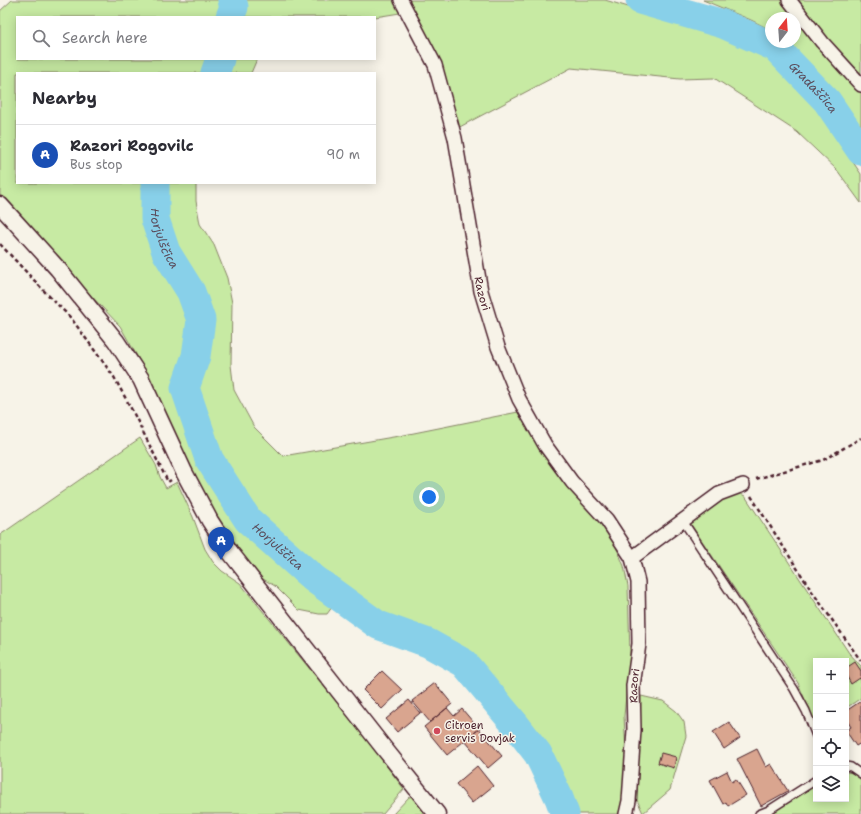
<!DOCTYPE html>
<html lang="en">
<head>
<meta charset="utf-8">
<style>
	body { margin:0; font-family:"Shantell Sans",sans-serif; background:#f7f7f7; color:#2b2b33 }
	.controls { position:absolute; right:12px; bottom:12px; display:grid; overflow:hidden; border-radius:0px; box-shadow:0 2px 10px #0003 }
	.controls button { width:36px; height:36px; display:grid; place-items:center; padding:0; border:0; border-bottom:1px solid #e1e1e2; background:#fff; color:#2b2b33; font:20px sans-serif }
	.compass { position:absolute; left:765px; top:12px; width:36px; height:36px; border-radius:50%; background:#fff; box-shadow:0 2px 10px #0003; rotate:17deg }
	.you { position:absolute; left:429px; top:497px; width:14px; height:14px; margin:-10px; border:3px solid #fff; border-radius:50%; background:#1a73e8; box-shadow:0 0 0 6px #1a73e833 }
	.badge { display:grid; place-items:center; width:26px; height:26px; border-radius:50%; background:#b45309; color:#fff; font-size:13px; font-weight:700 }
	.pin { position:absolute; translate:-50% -33px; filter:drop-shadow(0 1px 2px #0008) }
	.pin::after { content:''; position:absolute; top:21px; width:14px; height:12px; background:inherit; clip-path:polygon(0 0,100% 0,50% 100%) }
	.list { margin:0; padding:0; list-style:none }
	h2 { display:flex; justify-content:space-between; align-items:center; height:52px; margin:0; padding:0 16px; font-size:17px }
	h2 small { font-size:13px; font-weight:400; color:#7c7c81 }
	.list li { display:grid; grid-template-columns:26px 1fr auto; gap:12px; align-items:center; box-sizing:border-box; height:60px; padding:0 16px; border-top:1px solid #e1e1e2 }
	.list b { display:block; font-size:15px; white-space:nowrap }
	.list p { margin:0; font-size:13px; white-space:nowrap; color:#7c7c81 }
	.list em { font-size:13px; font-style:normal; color:#7c7c81 }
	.icon { flex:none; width:22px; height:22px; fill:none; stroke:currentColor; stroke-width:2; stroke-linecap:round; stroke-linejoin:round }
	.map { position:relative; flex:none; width:861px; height:814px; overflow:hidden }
	.search { position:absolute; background:#fff; box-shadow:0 2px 10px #0003; left:16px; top:16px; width:360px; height:44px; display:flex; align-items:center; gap:10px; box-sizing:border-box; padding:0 14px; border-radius:0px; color:#7c7c81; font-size:15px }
	.panel { position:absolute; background:#fff; box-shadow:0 2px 10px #0003; left:16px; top:72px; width:360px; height:112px; border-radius:0px }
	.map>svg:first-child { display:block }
	.green { fill:#c7eaa3; stroke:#888467 }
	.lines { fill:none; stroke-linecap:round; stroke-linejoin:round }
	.river { stroke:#88d0e9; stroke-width:29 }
	.building { fill:#d9a58f; stroke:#4a1f2b }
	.service-casing { stroke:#4a1f2b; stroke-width:10 }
	.minor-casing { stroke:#4a1f2b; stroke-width:16 }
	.tertiary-casing { stroke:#4a1f2b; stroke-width:19 }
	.path { stroke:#4a1f2b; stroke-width:2.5; stroke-dasharray:4 3; stroke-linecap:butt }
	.service { stroke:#f7f3e8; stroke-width:7 }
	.minor { stroke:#f7f3e8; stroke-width:13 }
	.tertiary { stroke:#f7f3e8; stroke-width:16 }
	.poi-dot { fill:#d1495b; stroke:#f7f3e8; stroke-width:1.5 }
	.labels { text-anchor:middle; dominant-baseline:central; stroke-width:3; stroke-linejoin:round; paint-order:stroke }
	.street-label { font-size:11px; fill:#4a1f2b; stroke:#f7f3e8 }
	.poi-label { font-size:11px; fill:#4a1f2b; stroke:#f7f3e8; text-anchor:start }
	.water-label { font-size:12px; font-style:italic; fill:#5a4b5a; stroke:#f7f3e8 }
</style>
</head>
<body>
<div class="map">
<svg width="861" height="814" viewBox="0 0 861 814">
	<rect width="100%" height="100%" fill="#f7f3e8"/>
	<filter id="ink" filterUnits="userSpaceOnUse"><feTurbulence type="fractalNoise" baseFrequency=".025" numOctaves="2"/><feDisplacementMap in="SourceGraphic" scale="8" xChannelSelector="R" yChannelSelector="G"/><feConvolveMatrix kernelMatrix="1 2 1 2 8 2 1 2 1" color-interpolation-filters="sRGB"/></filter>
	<g filter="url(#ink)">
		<path class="green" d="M12,0H394L400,13L375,17H17V59H257L251,73H17V183H196V201L200,224L214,245L227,278L232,303L231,365L234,390L254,427L283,456L399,436L518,412L545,456L602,523L615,544L624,566L628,586L630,655L624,716L627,770L621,807L618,814H558L554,801L539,770L522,743L466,677L442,658L407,648L390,643L370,631L335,603L327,614H319L299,610L275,586L258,576L235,548L202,493L141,363L120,326L0,200V11Z
			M405,0H605L722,35L766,54L796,82L818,110L861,174V203L837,170L797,132L714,78L680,79L571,68L454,130Z
			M703,0H783L818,45L861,92V130L832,93L788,42H795V18H771V30L751,20Z
			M794,0H861V79Z
			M140,438L156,465L160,477L166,488L177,482L193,517L205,549L213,562L222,571L240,583L360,731L404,789L383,814H0V535Z
			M737,492L745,496L849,653L861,666V698L846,708V661H816V726L798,683L690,523L730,493Z
			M641,696L663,701L676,711L684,722L686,736L670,790L643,813L637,800Z
			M846,772L853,773L861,780V814H771L800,795L816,785V799H846Z
			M413,796L427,814H393L409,797Z"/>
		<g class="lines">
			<g class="river">
				<path id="s1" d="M640,0L723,24L775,47L827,101L861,151"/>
				<path d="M230,17L234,7L232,0"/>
				<path d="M215,73L220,59"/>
				<path id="s2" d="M155,183V219L166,252L191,292L201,320L196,356L185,388L209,459L248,520L313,578L378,625L428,643L464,663L514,723L538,754L559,798L565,814"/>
			</g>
		</g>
		<path class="building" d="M855,662L861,671V680L860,678L851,684L846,675V668Z
			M382,671L402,690L382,709L363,690Z
			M435,683L452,704L430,722L412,701Z
			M409,700L420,713L397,732L386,719Z
			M861,701V743L856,746L846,731L851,727L846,719V711Z
			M447,708L454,716L462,709L479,729L447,755L424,727Z
			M729,722L740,738L724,749L713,732Z
			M479,729L502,756L488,768L465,741Z
			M757,749L766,767L771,764L788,791L761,806L737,759Z
			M661,753L676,757L674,768L658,763Z
			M477,766L493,786L472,803L456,784Z
			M727,771L732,782L736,779L746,795L728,806L726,802L723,804L710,780Z"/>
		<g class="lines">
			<g class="service-casing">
				<path id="service" d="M683,521L794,689L806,711L816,736
					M846,766L851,767L861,774
					M759,814L769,810L816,780"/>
			</g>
			<g class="minor-casing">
				<g id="minor">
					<path id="s3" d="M401,0L435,65L455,138L481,291L498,347L519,399L545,445L572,482L607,520L632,558"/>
					<path d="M789,0L822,42L861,85"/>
					<path id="s4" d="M626,814L629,801L634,730L633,686L639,644L638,582L632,558L719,494L743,485"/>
				</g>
			</g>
			<g class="tertiary-casing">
				<path id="tertiary" d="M0,205L58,269L116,341L141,379L184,472L210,521L230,552L383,747L437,814"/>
			</g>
			<path class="path" d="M0,244L46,293L71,318L114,377L133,412L168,482L171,480
				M756,479L823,460L861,438
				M751,496L811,590L861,661"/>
			<use href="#service" class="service"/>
			<use href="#minor" class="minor"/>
			<use href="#tertiary" class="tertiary"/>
		</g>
	</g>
	<circle class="poi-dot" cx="437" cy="731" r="4"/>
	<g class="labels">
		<g class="street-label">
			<text stroke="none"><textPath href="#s3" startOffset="307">Razori</textPath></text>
			<text stroke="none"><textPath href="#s4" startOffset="129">Razori</textPath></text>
		</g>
		<g class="poi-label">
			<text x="445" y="725">Citroen<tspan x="445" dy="13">servis Dovjak</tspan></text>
		</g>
		<g class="water-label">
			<text stroke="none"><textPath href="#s1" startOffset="199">Gradaščica</textPath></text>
			<text stroke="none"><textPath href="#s2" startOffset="57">Horjulščica</textPath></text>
			<text stroke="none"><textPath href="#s2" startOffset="405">Horjulščica</textPath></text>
		</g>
	</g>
</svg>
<div class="controls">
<button>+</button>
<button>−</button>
<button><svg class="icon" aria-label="locate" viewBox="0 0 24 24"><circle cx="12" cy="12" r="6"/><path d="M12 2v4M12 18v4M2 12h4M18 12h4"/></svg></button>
<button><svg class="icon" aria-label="layers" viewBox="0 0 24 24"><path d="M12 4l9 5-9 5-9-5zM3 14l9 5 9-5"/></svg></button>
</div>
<svg class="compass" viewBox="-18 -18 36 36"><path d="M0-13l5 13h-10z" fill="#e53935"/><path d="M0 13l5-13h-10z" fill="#7c7c81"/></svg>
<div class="you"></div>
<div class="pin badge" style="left:221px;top:560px;background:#1a4fb4">A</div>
<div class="search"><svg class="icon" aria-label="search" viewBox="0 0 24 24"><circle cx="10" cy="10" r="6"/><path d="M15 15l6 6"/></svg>Search here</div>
<section class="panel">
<h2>Nearby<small></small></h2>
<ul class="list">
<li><span class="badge" style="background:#1a4fb4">A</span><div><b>Razori Rogovilc</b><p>Bus stop</p></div><em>90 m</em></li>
</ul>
</section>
</div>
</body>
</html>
